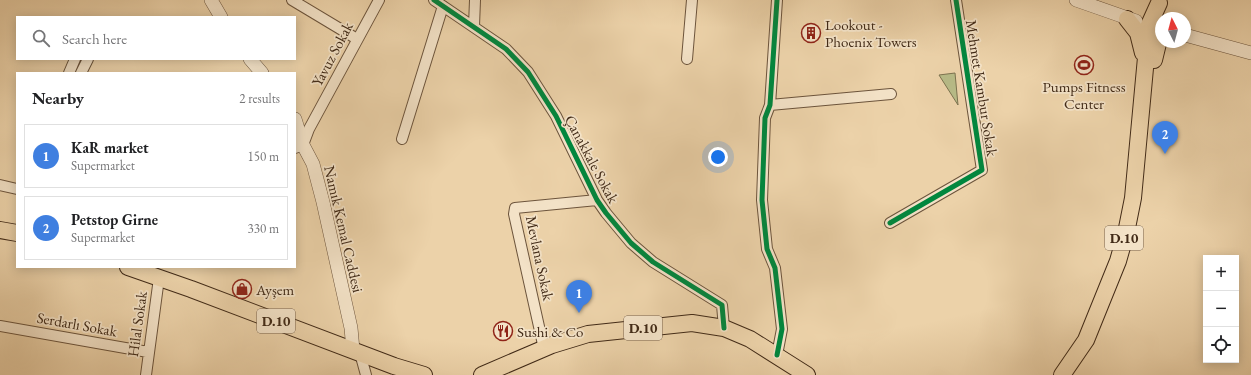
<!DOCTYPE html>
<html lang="en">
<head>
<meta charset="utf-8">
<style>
	body { margin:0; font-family:"EB Garamond",serif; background:#f6f6f6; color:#202124 }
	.controls { position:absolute; right:12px; bottom:12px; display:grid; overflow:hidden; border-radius:0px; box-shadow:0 2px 10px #0003 }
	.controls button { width:36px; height:36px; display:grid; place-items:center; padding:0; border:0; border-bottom:1px solid #e0e0e0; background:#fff; color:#202124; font:20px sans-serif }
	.compass { position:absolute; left:1155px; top:12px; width:36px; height:36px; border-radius:50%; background:#fff; box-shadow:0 2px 10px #0003; rotate:354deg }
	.you { position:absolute; left:718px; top:157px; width:14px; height:14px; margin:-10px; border:3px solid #fff; border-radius:50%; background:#1a73e8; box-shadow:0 0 0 6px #1a73e833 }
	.badge { display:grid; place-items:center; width:26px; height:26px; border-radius:50%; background:#1a73e8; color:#fff; font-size:13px; font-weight:700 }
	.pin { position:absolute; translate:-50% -33px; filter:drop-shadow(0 1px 2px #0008) }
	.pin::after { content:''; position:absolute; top:21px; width:14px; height:12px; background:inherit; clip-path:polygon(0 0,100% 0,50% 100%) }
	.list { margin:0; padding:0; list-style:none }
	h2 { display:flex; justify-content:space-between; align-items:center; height:52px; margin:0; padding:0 16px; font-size:17px }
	h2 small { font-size:13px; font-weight:400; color:#757577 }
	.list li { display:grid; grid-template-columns:26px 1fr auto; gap:12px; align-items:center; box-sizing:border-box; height:64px; margin:0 8px 8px; padding:0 8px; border:1px solid #e0e0e0; border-radius:0px }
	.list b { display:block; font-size:15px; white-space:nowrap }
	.list p { margin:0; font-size:13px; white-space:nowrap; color:#757577 }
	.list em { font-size:13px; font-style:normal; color:#757577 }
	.icon { flex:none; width:22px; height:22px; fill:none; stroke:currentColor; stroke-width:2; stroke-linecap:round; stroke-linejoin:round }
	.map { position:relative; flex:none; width:1251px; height:375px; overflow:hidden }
	.search { position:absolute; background:#fff; box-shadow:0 2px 10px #0003; left:16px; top:16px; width:280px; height:44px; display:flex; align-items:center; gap:10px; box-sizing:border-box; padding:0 14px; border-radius:0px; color:#757577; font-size:15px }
	.panel { position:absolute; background:#fff; box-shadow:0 2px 10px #0003; left:16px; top:72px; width:280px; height:196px; border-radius:0px }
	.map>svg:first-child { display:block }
	.green { fill:#b8bc88; stroke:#7c7350 }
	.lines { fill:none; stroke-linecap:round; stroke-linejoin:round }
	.minor-casing { stroke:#6c543c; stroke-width:12 }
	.tertiary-casing { stroke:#6c543c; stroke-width:14 }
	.primary-casing { stroke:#412a17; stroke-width:18 }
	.minor { stroke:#f3e2c7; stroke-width:10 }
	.tertiary { stroke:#f3e2c7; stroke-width:13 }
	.primary { stroke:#ecd2a9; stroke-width:16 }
	.cycleway-casing { stroke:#f3e2c7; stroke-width:8 }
	.cycleway { stroke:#00873e; stroke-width:5 }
	.labels { text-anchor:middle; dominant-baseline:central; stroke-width:3.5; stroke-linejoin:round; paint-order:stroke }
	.shield { fill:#f3e2c7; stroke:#76614c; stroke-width:1 }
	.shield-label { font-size:14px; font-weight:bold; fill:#412a17 }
	.poi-label { font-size:15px; fill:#412a17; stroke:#f3e2c7; text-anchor:start }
	.street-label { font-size:15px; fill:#412a17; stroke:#f3e2c7 }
</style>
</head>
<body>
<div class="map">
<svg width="1251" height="375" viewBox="0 0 1251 375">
	<rect width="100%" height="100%" fill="#ecd2a9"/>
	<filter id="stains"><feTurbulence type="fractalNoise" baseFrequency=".005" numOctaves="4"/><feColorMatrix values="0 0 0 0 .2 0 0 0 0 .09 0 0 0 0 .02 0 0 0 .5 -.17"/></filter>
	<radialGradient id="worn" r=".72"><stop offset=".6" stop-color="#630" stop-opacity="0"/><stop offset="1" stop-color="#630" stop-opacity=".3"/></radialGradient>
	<path class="green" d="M955,73L958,105L939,75Z"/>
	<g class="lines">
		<g class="minor-casing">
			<path id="minor" d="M292,0L357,39
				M434,0L506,49L528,72L556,116L597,200L606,213L631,243L653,262L722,305L724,328
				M474,26L475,0
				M687,59L692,0
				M69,73L75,59
				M81,73L88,59
				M770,105L891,94
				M402,139L443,6
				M295,148L303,145L309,129L379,0
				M0,185L17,189
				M890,223L982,170L956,0
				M0,326L148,352
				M544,349L514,214L515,208L597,200
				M360,353L366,375
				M777,355L782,329L775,268L767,249L762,200L765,118L770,105L777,0
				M146,375L159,278"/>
		</g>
		<g class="tertiary-casing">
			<path id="tertiary" d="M211,0L221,17
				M1076,0L1136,21
				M1185,35L1251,53
				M250,59L262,73
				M295,119L303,145L313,164L323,202L351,328L353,350"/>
		</g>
		<g class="primary-casing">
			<path id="primary" d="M1127,19L1138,33L1143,53
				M1154,60L1161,31
				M0,230L17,233
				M128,267L191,289L394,366L424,375
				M482,375L552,345L588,334L692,323L724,328L750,339L807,375
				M1062,375L1086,340L1118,261L1126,233L1133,198L1149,25L1159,3"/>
		</g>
		<use href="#minor" class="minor"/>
		<use href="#tertiary" class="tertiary"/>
		<use href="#primary" class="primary"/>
		<g class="cycleway-casing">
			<path id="cycleway" d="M434,0L506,49L528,72L556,116L597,200L606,213L631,243L653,262L722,305L724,328
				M890,223L982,170L956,0
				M777,355L782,329L775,268L767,249L762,200L765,118L770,105L777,0"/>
		</g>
		<use href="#cycleway" class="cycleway"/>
	</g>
	<defs>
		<g id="building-ring" transform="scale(1)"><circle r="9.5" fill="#f3e2c7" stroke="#8f2418" stroke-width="1.5"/><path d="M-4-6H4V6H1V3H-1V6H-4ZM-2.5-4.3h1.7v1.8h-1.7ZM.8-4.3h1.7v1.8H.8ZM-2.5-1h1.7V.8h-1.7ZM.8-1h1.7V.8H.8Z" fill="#8f2418"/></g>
		<g id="stadium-ring" transform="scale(1)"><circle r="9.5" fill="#f3e2c7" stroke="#8f2418" stroke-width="1.5"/><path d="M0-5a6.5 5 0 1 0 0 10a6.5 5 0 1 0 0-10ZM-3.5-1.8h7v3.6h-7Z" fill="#8f2418"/></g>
		<g id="shop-ring" transform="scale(1)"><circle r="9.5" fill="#f3e2c7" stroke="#8f2418" stroke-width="1.5"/><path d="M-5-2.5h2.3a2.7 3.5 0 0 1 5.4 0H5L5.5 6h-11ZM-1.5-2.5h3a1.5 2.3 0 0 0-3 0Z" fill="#8f2418"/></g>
		<g id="restaurant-ring" transform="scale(1)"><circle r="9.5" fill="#f3e2c7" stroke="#8f2418" stroke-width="1.5"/><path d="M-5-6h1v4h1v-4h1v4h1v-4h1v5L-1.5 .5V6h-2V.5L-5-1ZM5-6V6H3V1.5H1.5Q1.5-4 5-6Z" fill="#8f2418"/></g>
	</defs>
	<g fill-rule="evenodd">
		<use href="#building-ring" x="811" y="33"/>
		<use href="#stadium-ring" x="1084" y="65"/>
		<use href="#shop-ring" x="242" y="289"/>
		<use href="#restaurant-ring" x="503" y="331"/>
	</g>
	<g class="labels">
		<g class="shield">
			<rect x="1105" y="226" width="38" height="24" rx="3"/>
			<rect x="257" y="309" width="38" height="24" rx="3"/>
			<rect x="624" y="316" width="38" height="24" rx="3"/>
		</g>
		<g class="shield-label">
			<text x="1124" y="238">D.10</text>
			<text x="276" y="321">D.10</text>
			<text x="643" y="328">D.10</text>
		</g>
		<g class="poi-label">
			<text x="825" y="24">Lookout -<tspan x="825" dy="17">Phoenix Towers</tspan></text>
			<text x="1084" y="86" text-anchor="middle">Pumps Fitness<tspan x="1084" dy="17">Center</tspan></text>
			<text x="256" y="289">Ayşem</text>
			<text x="517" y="331">Sushi &amp; Co</text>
		</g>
		<g class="street-label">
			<text transform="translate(332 54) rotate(-62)">Yavuz Sokak</text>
			<text transform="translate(982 88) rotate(81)">Mehmet Kambur Sokak</text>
			<text transform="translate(592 159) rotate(62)">Çanakkale Sokak</text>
			<text transform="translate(344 229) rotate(77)">Namık Kemal Caddesi</text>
			<text transform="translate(540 258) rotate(78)">Mevlana Sokak</text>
			<text transform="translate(77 324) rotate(10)">Serdarlı Sokak</text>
			<text transform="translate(137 324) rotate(-82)">Hilal Sokak</text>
		</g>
	</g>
	<rect width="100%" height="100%" filter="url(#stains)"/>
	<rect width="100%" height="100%" fill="url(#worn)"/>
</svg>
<div class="controls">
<button>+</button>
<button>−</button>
<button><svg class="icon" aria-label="locate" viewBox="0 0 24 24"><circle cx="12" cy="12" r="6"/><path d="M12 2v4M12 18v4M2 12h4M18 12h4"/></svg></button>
</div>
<svg class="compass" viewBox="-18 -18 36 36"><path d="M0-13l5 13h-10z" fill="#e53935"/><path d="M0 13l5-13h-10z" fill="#757577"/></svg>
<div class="you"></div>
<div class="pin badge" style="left:579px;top:313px;background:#3f7fe0">1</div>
<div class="pin badge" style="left:1165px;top:154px;background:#3f7fe0">2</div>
<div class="search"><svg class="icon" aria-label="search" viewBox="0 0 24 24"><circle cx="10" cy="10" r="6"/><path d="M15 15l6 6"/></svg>Search here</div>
<section class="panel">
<h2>Nearby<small>2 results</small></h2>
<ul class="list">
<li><span class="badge" style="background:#3f7fe0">1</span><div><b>KaR market</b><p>Supermarket</p></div><em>150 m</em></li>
<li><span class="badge" style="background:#3f7fe0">2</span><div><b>Petstop Girne</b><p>Supermarket</p></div><em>330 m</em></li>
</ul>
</section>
</div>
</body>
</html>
